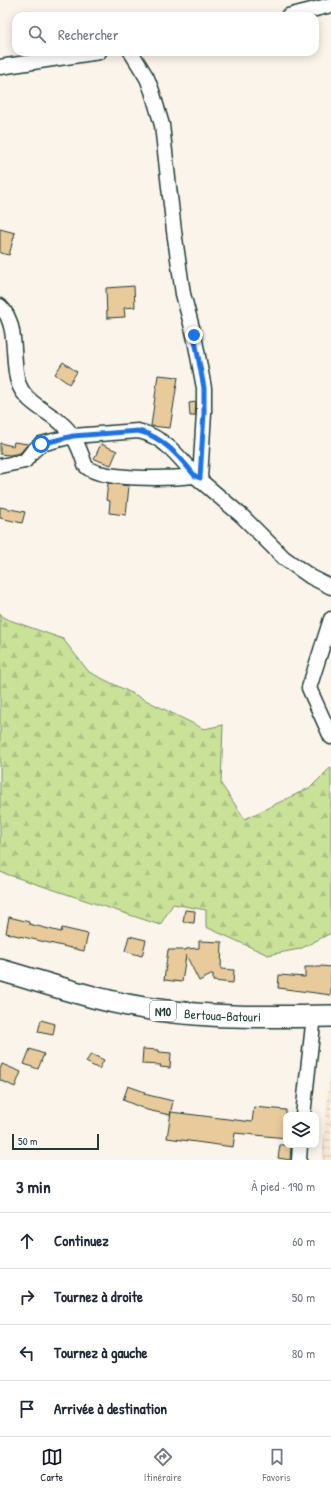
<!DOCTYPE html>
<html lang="fr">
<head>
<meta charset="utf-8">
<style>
	body { margin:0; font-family:"Patrick Hand",sans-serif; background:#f6f6f7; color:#1f2937 }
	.controls { position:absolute; right:12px; bottom:12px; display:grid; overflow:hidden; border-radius:8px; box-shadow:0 2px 10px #0003 }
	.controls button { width:36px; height:36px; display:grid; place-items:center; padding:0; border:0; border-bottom:1px solid #e0e1e3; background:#fff; color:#1f2937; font:20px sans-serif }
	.scale { position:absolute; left:12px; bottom:10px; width:87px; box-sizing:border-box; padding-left:4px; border:2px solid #1f3d34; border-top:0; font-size:11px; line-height:14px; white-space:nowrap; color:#1f3d34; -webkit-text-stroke:3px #fff; paint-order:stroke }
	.stop { position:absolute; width:12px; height:12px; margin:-9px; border:3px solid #1a73e8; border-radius:50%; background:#fff }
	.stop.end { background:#1a73e8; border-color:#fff; box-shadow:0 1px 4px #0008 }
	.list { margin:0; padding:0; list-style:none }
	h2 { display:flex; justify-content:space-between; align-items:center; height:52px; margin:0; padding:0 16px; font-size:17px }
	h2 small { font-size:13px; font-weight:400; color:#747a83 }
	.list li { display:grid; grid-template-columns:26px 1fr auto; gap:12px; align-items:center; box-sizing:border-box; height:56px; padding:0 16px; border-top:1px solid #e0e1e3 }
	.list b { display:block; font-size:15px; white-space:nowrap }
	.list em { font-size:13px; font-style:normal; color:#747a83 }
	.icon { flex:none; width:22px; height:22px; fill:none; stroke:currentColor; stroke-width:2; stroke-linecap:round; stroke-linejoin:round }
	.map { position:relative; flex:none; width:331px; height:1160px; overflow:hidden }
	.search { position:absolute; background:#fff; box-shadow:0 2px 10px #0003; left:12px; right:12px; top:12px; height:44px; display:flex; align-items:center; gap:10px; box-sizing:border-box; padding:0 14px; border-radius:12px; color:#747a83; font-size:15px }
	.sheet { height:276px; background:#fff }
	nav { display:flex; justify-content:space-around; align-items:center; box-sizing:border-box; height:56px; border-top:1px solid #e0e1e3; background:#fff; font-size:11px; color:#747a83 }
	nav a { display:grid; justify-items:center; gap:2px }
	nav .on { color:#111827 }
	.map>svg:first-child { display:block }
	.industrial { fill:url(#industrial-grid) }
	.forest { fill:url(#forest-firs); stroke:#749066 }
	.building { fill:#e9ca9b; stroke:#1f3d34 }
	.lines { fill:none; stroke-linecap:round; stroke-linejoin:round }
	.minor-casing { stroke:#1f3d34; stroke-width:17 }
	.highway-casing { stroke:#1f3d34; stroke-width:24 }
	.minor { stroke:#fff; stroke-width:14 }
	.highway { stroke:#fff; stroke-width:21 }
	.route { stroke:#1a73e8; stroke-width:5 }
	.labels { text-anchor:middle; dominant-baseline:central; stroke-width:4; stroke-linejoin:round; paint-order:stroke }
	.shield { fill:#fff; stroke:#627771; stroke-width:1 }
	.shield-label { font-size:12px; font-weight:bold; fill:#1f3d34 }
	.street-label { font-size:13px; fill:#1f3d34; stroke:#fff }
</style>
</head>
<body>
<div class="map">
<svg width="331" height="1160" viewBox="0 0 331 1160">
	<defs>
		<pattern id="industrial-grid" width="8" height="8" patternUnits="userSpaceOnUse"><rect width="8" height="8" fill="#f6e7d3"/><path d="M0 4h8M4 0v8" fill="none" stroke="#d2c7b6"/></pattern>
		<pattern id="forest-firs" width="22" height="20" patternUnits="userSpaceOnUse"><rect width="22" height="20" fill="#c9e298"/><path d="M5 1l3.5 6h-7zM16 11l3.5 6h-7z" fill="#acc384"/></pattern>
	</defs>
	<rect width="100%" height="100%" fill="#fbf4eb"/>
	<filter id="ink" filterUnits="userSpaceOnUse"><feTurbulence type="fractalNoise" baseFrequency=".025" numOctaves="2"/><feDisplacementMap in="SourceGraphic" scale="8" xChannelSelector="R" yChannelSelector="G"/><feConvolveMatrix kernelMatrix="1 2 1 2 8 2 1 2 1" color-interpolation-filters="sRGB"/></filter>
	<g filter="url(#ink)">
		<path class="industrial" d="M331,1060V1160H322Z"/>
		<path class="forest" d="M0,613L4,618L63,639L89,672L204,729L223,725L221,784L245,819L311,787L331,767V933L300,949L268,955L206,927V910L173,904L160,925L0,872Z"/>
		<path class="building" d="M0,229L15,233L9,255L0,253Z
			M134,286L135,307L124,308L125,317L107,318L106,288Z
			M63,362L77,372L69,384L55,374Z
			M158,375L178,377L170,428L151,426Z
			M196,402L195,416H190L189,403Z
			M14,442L28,444L20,453L10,455L0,454V443L13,446Z
			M101,444L117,451L111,465L94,459Z
			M108,483L129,486L126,515L109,513L110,501L106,500Z
			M0,507L25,512L22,523L0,518Z
			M185,910L195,911L194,923L183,922Z
			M9,917L29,922V924L61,932L62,928L88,934L84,951L6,933Z
			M129,936L146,940L142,956L125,951Z
			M199,941L222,942L221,969L234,970L233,983L213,981V974L199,981L186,955L182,982L164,980L168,950H186V949L199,948Z
			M321,966L331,967V995L278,988L279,975L305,977V967H320Z
			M41,1020L55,1024L53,1035L38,1032Z
			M30,1049L44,1054L38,1069L24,1064Z
			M143,1049L159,1050V1052L171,1053L170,1068L160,1067L161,1065L142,1064Z
			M91,1054L104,1060L99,1069L86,1062Z
			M2,1064L21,1072L15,1087L0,1080V1069Z
			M128,1086L145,1092L144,1094L173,1101L170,1115L147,1110L123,1100Z
			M254,1107L286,1110V1138L235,1133L233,1147L167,1138L171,1112L252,1122Z
			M280,1145H291L290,1160L278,1158Z"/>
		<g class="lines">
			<g class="minor-casing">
				<path id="minor" d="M288,16L331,5
					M131,52L147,78L152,91L162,125L174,231L183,294L194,335L204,388V413L200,478
					M0,67L99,52
					M0,306C19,324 11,359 18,382C24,402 46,410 61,423C72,432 77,443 82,456C83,459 84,462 85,465C95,482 176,478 195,476L242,516L284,558L311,577L331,587
					M0,466L25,461L32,452L41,444L73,436L138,431C163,436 180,457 195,476
					M331,619L309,688L331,737
					M303,1115L314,1016
					M299,1160L300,1145"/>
			</g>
			<g class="highway-casing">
				<g id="highway">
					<path id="s1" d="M0,970C52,985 104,1003 158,1010C215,1018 274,1017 331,1016"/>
				</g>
			</g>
			<use href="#minor" class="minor"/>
			<use href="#highway" class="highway"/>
		</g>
	</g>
	<g class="lines" filter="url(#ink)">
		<path class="route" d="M41,444L73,436L138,431C162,436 180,457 195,476L200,478L204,413V388L194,335"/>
	</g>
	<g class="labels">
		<rect class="shield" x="150" y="1001" width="26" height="20" rx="3"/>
		<g class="shield-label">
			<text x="163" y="1011">N10</text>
		</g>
		<g class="street-label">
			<text stroke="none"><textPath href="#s1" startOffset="228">Bertoua-Batouri</textPath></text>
		</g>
	</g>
</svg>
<div class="controls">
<button><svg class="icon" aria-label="layers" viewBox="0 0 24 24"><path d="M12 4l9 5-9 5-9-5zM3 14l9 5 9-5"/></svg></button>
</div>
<div class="scale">50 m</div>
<div class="stop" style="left:41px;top:444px"></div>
<div class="stop end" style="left:194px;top:335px"></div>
<div class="search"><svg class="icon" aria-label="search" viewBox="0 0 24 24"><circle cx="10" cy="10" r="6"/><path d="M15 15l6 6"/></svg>Rechercher</div>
</div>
<section class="sheet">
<h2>3 min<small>À pied · 190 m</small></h2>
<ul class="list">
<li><svg class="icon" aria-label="ahead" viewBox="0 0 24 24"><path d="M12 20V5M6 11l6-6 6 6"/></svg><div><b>Continuez</b></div><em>60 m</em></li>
<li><svg class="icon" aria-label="right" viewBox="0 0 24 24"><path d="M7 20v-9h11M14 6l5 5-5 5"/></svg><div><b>Tournez à droite</b></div><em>50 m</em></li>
<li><svg class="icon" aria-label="left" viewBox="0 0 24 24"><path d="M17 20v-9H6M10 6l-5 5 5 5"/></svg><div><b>Tournez à gauche</b></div><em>80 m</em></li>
<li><svg class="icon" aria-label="arrive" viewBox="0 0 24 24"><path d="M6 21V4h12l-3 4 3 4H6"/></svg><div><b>Arrivée à destination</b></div></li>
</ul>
</section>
<nav>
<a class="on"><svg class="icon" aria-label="map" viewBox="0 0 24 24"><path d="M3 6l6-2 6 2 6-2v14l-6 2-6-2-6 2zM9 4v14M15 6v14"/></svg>Carte</a>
<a><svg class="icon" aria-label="directions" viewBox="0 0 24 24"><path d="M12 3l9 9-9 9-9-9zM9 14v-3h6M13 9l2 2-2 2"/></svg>Itinéraire</a>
<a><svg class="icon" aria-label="saved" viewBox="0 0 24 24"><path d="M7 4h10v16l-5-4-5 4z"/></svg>Favoris</a>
</nav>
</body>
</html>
